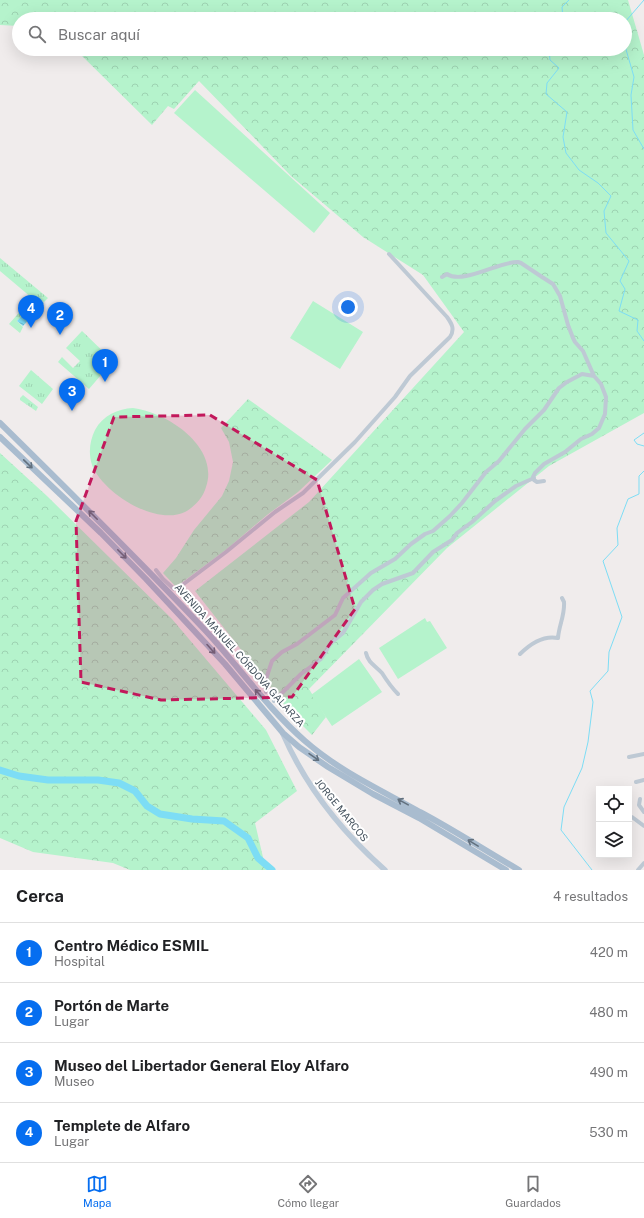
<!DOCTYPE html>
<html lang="es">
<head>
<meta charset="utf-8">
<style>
	body { margin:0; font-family:"Public Sans",sans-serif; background:#f2f2f2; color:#202124 }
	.controls { position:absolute; right:12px; bottom:12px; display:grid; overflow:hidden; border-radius:0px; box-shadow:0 4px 16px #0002 }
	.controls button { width:36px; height:36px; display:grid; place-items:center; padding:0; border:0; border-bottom:1px solid #e0e0e0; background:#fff; color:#202124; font:20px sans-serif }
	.you { position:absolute; left:348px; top:307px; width:14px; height:14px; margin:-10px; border:3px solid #fff; border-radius:50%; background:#1a73e8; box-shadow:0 0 0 6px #1a73e833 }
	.badge { display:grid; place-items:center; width:26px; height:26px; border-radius:50%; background:#066ef0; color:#fff; font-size:13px; font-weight:700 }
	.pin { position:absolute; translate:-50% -33px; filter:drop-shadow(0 1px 2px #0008) }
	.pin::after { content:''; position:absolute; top:21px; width:14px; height:12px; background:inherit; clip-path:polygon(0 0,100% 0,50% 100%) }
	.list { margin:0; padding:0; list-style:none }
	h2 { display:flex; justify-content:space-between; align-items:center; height:52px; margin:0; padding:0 16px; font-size:17px }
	h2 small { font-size:13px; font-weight:400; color:#757577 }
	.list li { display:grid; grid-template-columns:26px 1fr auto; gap:12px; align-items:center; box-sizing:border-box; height:60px; padding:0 16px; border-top:1px solid #e0e0e0 }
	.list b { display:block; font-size:15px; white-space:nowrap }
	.list p { margin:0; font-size:13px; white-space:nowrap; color:#757577 }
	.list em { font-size:13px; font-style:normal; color:#757577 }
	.icon { flex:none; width:22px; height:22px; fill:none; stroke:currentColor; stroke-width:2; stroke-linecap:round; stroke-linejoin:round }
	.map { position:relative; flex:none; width:644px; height:870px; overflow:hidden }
	.search { position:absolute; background:#fff; box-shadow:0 4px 16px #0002; left:12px; right:12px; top:12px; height:44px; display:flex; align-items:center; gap:10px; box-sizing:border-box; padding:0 14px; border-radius:22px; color:#757577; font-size:15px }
	.sheet { height:292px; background:#fff }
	nav { display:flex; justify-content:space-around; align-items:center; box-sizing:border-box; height:56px; border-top:1px solid #e0e0e0; background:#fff; font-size:11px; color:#757577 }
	nav a { display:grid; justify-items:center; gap:2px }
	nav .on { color:#066ef0 }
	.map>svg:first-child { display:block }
	.grass { fill:url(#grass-tufts) }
	.forest { fill:url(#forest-crowns) }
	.garden { fill:#b5f3cc }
	.water { fill:url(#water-waves) }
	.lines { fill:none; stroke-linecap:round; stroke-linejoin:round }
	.stream { stroke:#7dddf5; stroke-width:1 }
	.river { stroke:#7dddf5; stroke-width:7 }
	.street { stroke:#bec9d4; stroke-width:4 }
	.secondary { stroke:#bccad8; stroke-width:5.5 }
	.primary { stroke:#a9bccf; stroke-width:6 }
	.oneway { stroke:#62707e }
	.marked { fill:#c2185b; fill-opacity:0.2; stroke:#c2185b; stroke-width:3; stroke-dasharray:8 5; stroke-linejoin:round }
	.labels { text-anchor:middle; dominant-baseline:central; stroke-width:4; stroke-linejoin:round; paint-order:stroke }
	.street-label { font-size:10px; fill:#43505c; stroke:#fff }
</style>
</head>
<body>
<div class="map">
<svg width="644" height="870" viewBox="0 0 644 870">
	<defs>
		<pattern id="grass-tufts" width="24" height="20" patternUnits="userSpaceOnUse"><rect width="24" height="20" fill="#b5f3cc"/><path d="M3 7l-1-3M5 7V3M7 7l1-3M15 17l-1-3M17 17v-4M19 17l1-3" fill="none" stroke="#9dd2b2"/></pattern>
		<pattern id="forest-crowns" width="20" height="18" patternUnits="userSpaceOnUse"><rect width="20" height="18" fill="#b5f3cc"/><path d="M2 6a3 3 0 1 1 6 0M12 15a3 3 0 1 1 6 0" fill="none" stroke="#9dd2b2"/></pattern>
		<pattern id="water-waves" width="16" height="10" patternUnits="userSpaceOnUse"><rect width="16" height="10" fill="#7dddf5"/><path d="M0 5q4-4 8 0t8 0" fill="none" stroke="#68b6ca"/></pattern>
	</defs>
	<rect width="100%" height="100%" fill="#f0ecec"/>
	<path class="grass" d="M0,258L48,298L44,302L38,298L17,321L23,327L20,333L9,324L32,298L0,271Z
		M82,331L113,361L89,389L58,362L62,357L73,368L80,361L66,348Z
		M31,370L53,389L42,404L19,386Z
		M23,395L38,407L36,411L20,400V398Z"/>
	<path class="forest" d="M0,0H628L644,55V413L549,466L447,548L309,689L326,717L312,735L294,717L195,591L309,502L464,332L423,275L363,237L291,176L199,81L174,109L168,106L152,125L75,49H625V19H19V26L0,25Z
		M248,399L332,460L298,492L267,515L227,549L176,587L163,573L176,558L194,530L222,496L229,481L233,462L229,442L221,428Z
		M0,453L47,496L172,619L266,730L297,791L255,823L266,870H130L113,863L33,852L0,838Z"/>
	<path class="garden" d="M195,90L330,213L314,233L174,113Z
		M313,301L363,332L340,369L290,338Z
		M133,408C167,412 220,447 206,487C203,498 194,507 185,512C155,526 103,493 92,465C88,453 90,440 95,430C103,415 118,409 133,408Z
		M425,618L427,622L430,621L447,648L398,679L379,648Z
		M359,659L382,692L332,726L311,695Z"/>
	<path class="water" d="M38,298L44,303L23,326L17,321Z"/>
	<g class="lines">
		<path class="stream" d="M563,19L562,7L569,0
			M625,22L644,0
			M625,46L634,77L631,95L633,130L644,149
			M549,49L550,60L559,68L547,83L546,94L567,112L563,137L566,153L579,170L598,183L611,196L604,211L606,233L629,261L620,281L625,289L619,311L638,320L637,331L644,341
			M644,433L634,440L637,444L644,446
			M592,870L561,830L564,807L582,768L588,742L593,702L590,691L608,671L609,652L622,617L603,561L618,545L617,528L628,499L639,494V476L644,471"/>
		<path class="river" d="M0,770L19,776L48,780H98L119,783L135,791L147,806L160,814L192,819L224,821L248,838L258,858L272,870"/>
		<path class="street" d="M442,277L447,274C463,285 500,261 518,262L521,263L542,277L553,284L560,296L568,325L573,338L575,342L583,351L594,376L601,384L606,397L605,414L599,428L592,434L581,439L565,452L544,464L535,473L533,477L534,480L537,482L544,481
			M156,570L163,579L174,589L181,586L226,552L275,512L303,493L355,442L395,397L410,376L450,337C455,329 452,324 447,317L389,254
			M366,653C368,663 376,666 382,673C387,681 392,688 398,694
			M520,654C530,644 543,635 558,638C559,625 565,615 564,602L562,598
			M266,692L265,682L272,661L282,652L297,644L335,615L343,598L371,573L395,559L411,544L425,534L433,531L450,516L462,503L486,472L499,461L525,429L544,410L559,388L567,382L582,374L594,376
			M274,701L301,674L321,659L331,643L343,633L361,602L373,590L382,584L413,573L433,552L452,540L457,533L472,522L495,501L516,486L534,478
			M629,757L644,754
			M636,782L644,780
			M640,799L639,805L644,812
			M632,817L644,826
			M638,870L644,863"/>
		<path class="secondary" d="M283,734C306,787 342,832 385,870"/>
		<path class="primary" d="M0,423C68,490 137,558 203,628C238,665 266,707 305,741C339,771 381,790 420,812C454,830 486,851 519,870
			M0,437L101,533L146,579L225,664L283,733L299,747L328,767L373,794L419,818L506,870"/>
	</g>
	<defs><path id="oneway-shaft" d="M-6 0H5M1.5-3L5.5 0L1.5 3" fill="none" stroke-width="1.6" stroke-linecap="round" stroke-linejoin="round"/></defs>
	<g class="oneway">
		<use href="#oneway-shaft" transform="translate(28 464) rotate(44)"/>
		<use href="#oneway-shaft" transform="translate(93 515) rotate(-135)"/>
		<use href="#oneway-shaft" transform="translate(122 554) rotate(45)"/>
		<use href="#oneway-shaft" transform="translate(211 649) rotate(48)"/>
		<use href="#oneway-shaft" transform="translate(259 694) rotate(-130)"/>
		<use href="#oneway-shaft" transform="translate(314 757) rotate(35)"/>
		<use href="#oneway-shaft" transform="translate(403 802) rotate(-151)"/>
		<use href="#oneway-shaft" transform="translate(473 843) rotate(-149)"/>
	</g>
	<path class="marked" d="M210,415L317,480L355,609L292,697L161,700L81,682L76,521L114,417Z"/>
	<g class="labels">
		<g class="street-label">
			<text transform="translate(240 655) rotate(48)">AVENIDA MANUEL CÓRDOVA GALARZA</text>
			<text transform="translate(342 810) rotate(51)">JORGE MARCOS</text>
		</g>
	</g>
</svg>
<div class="controls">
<button><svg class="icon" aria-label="locate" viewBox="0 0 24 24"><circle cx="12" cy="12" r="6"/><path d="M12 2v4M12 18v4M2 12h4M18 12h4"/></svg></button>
<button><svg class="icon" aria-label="layers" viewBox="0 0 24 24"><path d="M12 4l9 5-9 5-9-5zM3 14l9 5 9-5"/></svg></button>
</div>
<div class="you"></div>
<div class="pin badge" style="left:105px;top:382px">1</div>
<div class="pin badge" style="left:60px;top:335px">2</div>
<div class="pin badge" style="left:72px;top:411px">3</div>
<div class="pin badge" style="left:31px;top:328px">4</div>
<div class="search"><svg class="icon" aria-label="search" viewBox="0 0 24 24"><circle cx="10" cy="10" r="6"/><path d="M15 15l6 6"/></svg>Buscar aquí</div>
</div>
<section class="sheet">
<h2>Cerca<small>4 resultados</small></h2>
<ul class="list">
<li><span class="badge">1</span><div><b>Centro Médico ESMIL</b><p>Hospital</p></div><em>420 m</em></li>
<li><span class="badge">2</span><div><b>Portón de Marte</b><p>Lugar</p></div><em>480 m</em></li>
<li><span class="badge">3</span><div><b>Museo del Libertador General Eloy Alfaro</b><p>Museo</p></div><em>490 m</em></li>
<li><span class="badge">4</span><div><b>Templete de Alfaro</b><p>Lugar</p></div><em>530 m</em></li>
</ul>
</section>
<nav>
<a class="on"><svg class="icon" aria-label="map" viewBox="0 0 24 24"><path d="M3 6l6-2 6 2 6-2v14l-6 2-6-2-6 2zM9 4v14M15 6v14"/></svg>Mapa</a>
<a><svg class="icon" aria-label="directions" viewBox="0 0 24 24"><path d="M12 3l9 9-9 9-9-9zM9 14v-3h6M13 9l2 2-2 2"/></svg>Cómo llegar</a>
<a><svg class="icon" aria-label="saved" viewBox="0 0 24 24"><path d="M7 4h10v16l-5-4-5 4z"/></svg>Guardados</a>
</nav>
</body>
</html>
